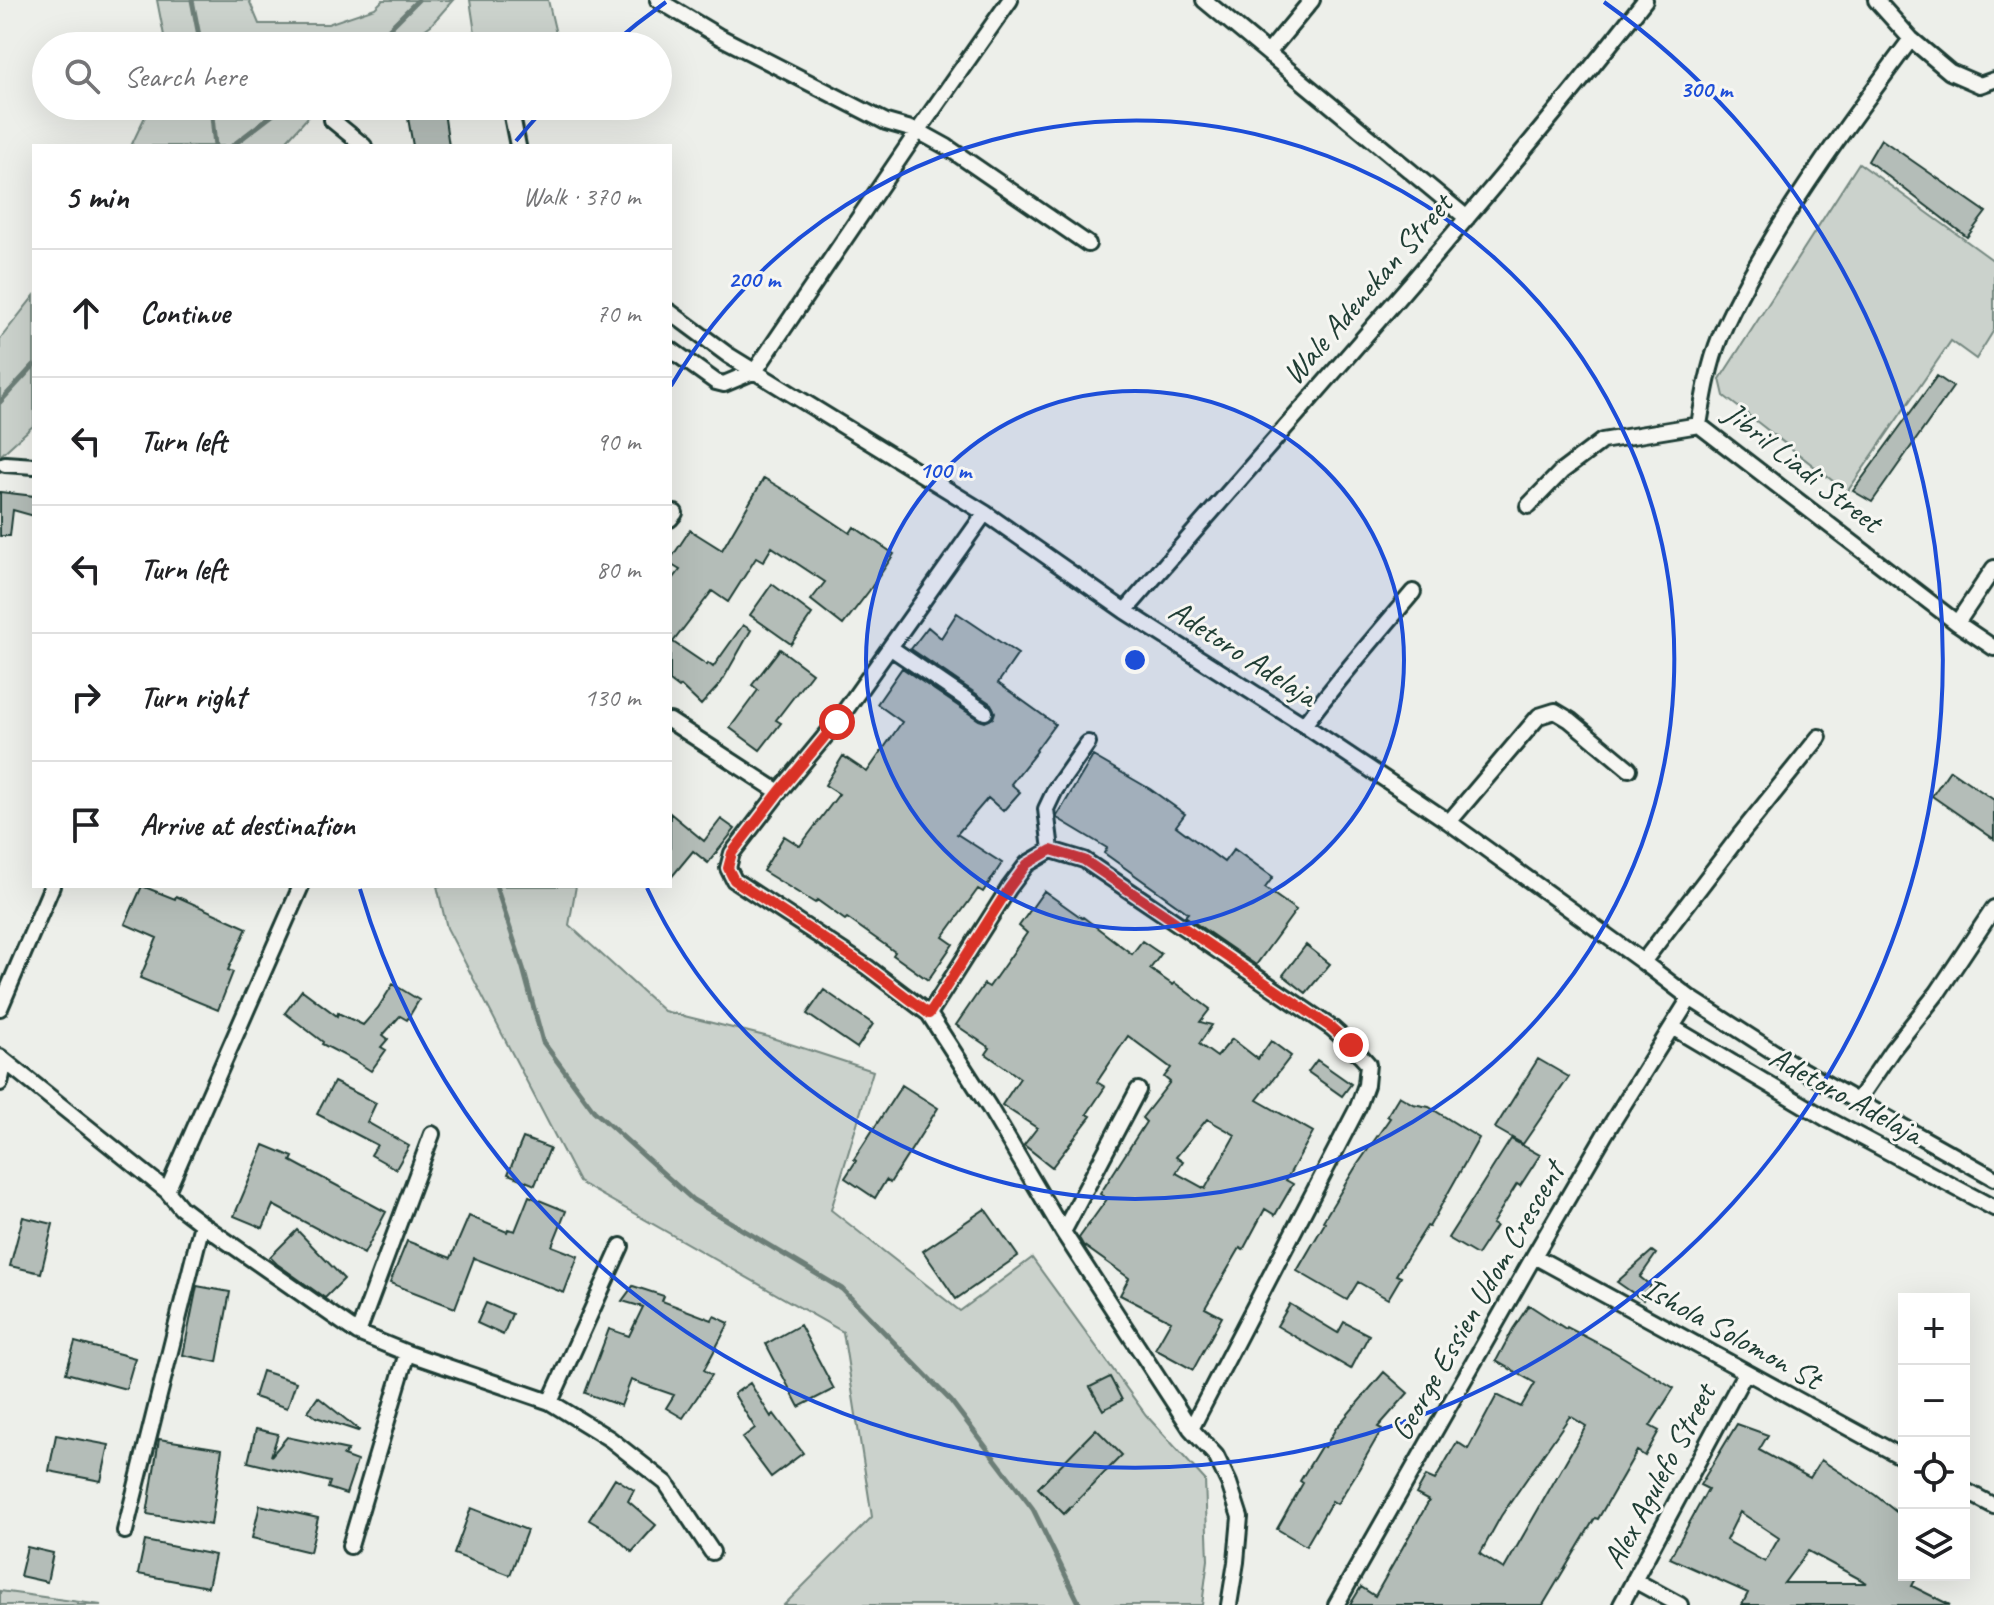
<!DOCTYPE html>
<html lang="en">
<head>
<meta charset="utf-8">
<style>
	body { margin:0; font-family:Caveat,sans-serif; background:#f2f2f2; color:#202124 }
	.controls { position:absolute; right:24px; bottom:24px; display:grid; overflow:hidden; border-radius:0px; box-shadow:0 8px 32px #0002 }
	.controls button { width:72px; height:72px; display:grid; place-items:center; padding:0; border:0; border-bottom:2px solid #e0e0e0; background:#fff; color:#202124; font:40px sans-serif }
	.stop { position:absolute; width:24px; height:24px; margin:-18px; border:6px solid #d93025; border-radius:50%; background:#fff }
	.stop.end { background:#d93025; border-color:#fff; box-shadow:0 2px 8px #0008 }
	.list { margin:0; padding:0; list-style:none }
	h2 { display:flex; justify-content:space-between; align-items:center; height:104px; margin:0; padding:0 32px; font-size:34px }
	h2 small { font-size:26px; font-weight:400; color:#757577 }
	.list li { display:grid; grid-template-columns:52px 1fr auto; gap:24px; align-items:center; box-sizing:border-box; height:128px; padding:0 32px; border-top:2px solid #e0e0e0 }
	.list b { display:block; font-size:30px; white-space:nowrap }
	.list em { font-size:26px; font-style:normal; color:#757577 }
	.icon { flex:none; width:44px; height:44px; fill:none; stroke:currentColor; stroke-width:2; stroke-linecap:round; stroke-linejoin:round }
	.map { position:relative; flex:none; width:1994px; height:1605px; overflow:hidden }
	.search { position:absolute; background:#fff; box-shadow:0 8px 32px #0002; left:32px; top:32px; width:640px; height:88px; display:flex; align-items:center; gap:20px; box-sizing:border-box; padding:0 28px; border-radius:44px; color:#757577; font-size:30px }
	.panel { position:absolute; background:#fff; box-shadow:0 8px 32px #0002; left:32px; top:144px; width:640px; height:744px; border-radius:0px }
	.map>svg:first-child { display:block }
	.green { fill:#cbd2cc; stroke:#758880; stroke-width:2 }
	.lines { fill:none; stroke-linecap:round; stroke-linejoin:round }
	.stream { stroke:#6c7e77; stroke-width:5 }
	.building { fill:#b4bdb8; stroke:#1f3d34; stroke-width:2; fill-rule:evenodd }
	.minor-casing { stroke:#1f3d34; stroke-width:20 }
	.minor { stroke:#f6f6f2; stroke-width:14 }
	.route { stroke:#d93025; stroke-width:10 }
	.ring { fill:none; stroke:#1d4ed8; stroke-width:4 }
	.labels { text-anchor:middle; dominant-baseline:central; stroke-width:6; stroke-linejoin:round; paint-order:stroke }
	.street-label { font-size:32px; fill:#1f3d34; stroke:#f6f6f2 }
	.centre { fill:#1d4ed8; stroke:#f6f6f2; stroke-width:4 }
	.ring-label { font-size:24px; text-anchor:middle; font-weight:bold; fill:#1d4ed8; stroke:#f6f6f2; stroke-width:6; stroke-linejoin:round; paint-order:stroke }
</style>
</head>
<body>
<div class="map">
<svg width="1994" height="1605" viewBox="0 0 1994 1605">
	<rect width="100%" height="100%" fill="#edefea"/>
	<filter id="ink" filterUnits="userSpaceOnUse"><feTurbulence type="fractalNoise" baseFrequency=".0125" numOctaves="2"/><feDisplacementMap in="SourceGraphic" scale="16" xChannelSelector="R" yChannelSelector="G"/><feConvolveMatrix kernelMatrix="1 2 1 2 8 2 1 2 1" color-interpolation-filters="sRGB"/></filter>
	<g filter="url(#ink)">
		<path class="green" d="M157,0H249L259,24H328L375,8L383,0H453L431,25L402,46H166Z
			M470,0H548L556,34L539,46H477Z
			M150,106H318L282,146H131Z
			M1859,163L1994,261V330L1976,359L1951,341L1847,492L1724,396L1720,379Z
			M34,296V425L0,456V339Z
			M437,886H576L569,925L664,1011L769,1037L873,1071L831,1210L960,1311L1032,1258L1146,1415L1205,1480L1208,1560L1202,1605H784L872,1517L843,1332L579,1182L447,928Z
			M0,1591L101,1605H0Z"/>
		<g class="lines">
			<path class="stream" d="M192,0L201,46
				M372,46L418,0
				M211,106L215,146
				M232,146L284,106
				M0,402L34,365
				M496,886L523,968L543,1042L594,1111L693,1200L842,1289L951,1401L1033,1509L1080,1605"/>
		</g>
		<path class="building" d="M444,112L449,146H413L408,118Z
			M1881,139L1986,212L1967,237L1868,161Z
			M1937,376L1953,387L1872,502L1853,491Z
			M764,478L799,499L850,533L854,527L894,554L869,591L843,625L811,600L825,582L772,547L763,562L756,558L728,602L712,591L673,642L707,665L708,663L713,667L743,625L751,630L721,683L701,705L681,686L679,688L670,681V583L680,570L670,564V560L690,530L722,550Z
			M0,492L34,496V516L13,510L10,536H0Z
			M772,584L812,614L791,644L750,615Z
			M957,613L1018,654L998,683L1055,724L1036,750L1037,751L1011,784L1020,792L1003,811L988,798L957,834L1002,863L983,892L978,889L943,937L953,944L928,980L893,955L895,952L847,918L845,920L817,900L815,903L763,871L784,836L800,846L839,794L825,785L843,756L867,772L902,722L877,704L902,668L979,720L985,722L993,718L995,712L991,704L911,649L928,627L941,638Z
			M780,649L812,673L776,720L781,723L760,750L730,728L758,690L752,685Z
			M1093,756L1150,789L1185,814L1176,826L1224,862L1234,849L1273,877L1265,888L1296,910L1256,965L1185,916L1188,913L1104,853L1107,848L1057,818V816Z
			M1950,770L1994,800V839L1932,796Z
			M670,813L704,841L721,819L735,829L708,863L693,851L670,879Z
			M142,886L175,899L176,896L247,928L228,970L233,972L218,1010L140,978L157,938L125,924Z
			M1044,891L1082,918L1083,917L1132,954L1142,941L1161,954L1150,969L1173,985L1175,983L1210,1009L1200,1022L1212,1025L1199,1044L1217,1057L1232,1039L1258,1059L1271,1041L1291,1056L1257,1100L1313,1132L1286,1180L1293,1184L1275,1215L1265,1209L1243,1250L1240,1248L1205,1308L1222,1317L1193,1370L1155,1349L1171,1321L1120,1295L1129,1278L1083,1245L1079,1238L1107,1199L1100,1194L1146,1122L1142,1118L1170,1082L1164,1077L1171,1068L1128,1036L1097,1082L1105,1087L1087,1114L1091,1116L1052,1167L1024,1145L1037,1128L1002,1105L1020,1078L986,1054L990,1048L956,1025L984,984L989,987L1027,933L1019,926ZM1207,1119L1235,1135L1205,1189L1176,1173L1183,1162L1176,1157Z
			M1306,945L1330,964L1306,993L1283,975Z
			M393,984L419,1000L407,1020L400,1016L383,1035L388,1039L381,1047L386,1050L371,1071L357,1062L322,1044L323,1042L285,1013L302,990L337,1016L338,1013L363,1025L378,1008Z
			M824,990L873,1024L857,1048L807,1014Z
			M1538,1059L1569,1077L1523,1144L1495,1128Z
			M1317,1060L1351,1084L1342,1096L1308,1072Z
			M334,1082L376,1103L367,1122L409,1146L396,1169L371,1155L377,1145L317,1114Z
			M902,1085L938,1108L890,1183L886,1180L875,1198L845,1178L856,1161L854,1159Z
			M1399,1096L1413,1104L1429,1107L1479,1138L1429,1227L1427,1226L1396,1275L1401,1277L1388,1299L1358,1282L1347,1300L1297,1271L1325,1223L1323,1221L1355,1168L1390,1118L1387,1116Z
			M523,1138L550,1148L535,1185L508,1174Z
			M1511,1139L1540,1155L1520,1186L1517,1184L1492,1224L1496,1226L1477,1255L1448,1238Z
			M264,1145L293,1157L291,1161L386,1212L364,1254L273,1205L263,1228L234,1216Z
			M529,1196L566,1211L552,1246L578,1256L564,1293L474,1258L455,1308L390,1283L407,1241L451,1258L469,1216L507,1232L508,1229L515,1231Z
			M985,1209L1018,1256L956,1299L923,1251Z
			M23,1217L53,1224L41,1273L10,1266Z
			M297,1230L344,1279L325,1298L277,1264L270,1257Z
			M1652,1251L1656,1254L1640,1277L1651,1286L1643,1300L1617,1282Z
			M197,1286L230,1292L217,1362L183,1355Z
			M633,1286L664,1296L662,1301L712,1320L714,1316L729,1323L704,1370L712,1375L683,1418L666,1408L674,1395L631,1380L621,1406L585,1393L609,1329L629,1336L643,1307L622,1301Z
			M486,1303L512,1314L503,1335L477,1323Z
			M1290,1304L1338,1333L1344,1322L1369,1335L1351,1369L1277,1326Z
			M1529,1305L1566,1329L1567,1327L1613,1351L1674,1388L1650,1426L1659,1431L1645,1456L1637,1451L1598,1519L1595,1518L1543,1605H1350L1361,1587L1375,1596L1429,1501L1416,1494L1426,1476L1435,1480L1457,1442L1468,1449L1497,1395L1521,1407L1535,1383L1496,1361L1513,1329ZM1570,1416L1586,1426L1504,1569L1480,1554L1501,1516Z
			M800,1325L834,1389L799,1407L766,1344Z
			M75,1342L135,1358L126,1389L66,1373Z
			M262,1371L296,1382L287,1408L254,1397Z
			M1384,1372L1408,1393L1378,1427L1382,1429L1356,1474L1337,1504L1332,1501L1306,1546L1277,1529L1303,1483L1300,1481L1322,1445L1325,1447L1336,1428Z
			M1110,1377L1122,1400L1103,1410L1090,1387Z
			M750,1383L771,1417L774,1414L803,1453L771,1477L742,1438L755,1428L734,1394Z
			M318,1397L359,1430L358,1431L316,1417L308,1411Z
			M1737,1424L1768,1435L1759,1450L1810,1478L1821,1460L1875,1495L1904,1518V1575H1918L1912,1586L1950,1605H1742L1748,1593L1670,1558L1708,1489L1700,1485ZM1740,1512L1779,1538L1765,1562L1726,1540ZM1808,1551L1867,1583H1784Z
			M256,1429L278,1434L271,1456L287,1437L348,1450L343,1456L357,1461L346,1494L328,1488L330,1482L248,1462Z
			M1096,1429L1122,1455L1064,1514L1038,1488Z
			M56,1435L109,1445L101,1481L49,1471Z
			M159,1439L222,1449L211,1525L147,1514Z
			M615,1478L634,1490L628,1501L656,1525L632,1552L611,1533L589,1520Z
			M260,1505L318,1518L310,1552L252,1538Z
			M471,1508L527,1530L510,1575L454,1554Z
			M145,1541L215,1555L208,1587L138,1574Z
			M27,1547L53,1553L47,1582L20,1576Z"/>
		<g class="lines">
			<g class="minor-casing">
				<path id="minor" d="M658,0L720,37L886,122L918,131L947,147L1088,244
					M1204,0L1467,218
					M1876,0L1911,39L1950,72L1980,85L1994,80
					M1911,39C1865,101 1819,163 1778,229C1757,264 1736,299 1720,337C1709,365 1704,395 1699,425L1957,623L1994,648
					M1268,53L1312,0
					M510,106L518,146
					M332,120L364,146
					M670,312L728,355L985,513L1125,611L1304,725L1449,822L1643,962L1690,998L1800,1069L1994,1178
					M670,349L716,382L724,384L755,371
					M755,371L918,131L1010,0
					M5,464L34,466
					M1528,506L1561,472L1602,441L1699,425
					M985,513L837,722L779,792L732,853L728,868L734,880L867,967L929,1014L989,1107L1063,1232L1191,1429
					M670,519L675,513
					M1125,611C1300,409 1480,211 1645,0
					M1957,623L1994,568
					M891,648L985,712
					M670,721L779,792
					M1304,725C1338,679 1376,636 1413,592
					M1449,822L1539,716L1555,711L1570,720L1629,769
					M1051,850L1046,809L1055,790L1088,743
					M1643,962L1740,835L1819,737
					M0,1008L52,886
					M929,1014L1009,888L1027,864L1051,850L1084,860L1332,1028L1351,1045L1368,1064L1366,1085L1358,1107L1191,1429L1216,1456L1229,1483L1240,1517L1236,1562L1229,1605
					M1672,1027L1827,1119L1994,1208
					M0,1057L167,1191L181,1208L202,1224L358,1333L407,1353L550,1402L610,1439L666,1483L712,1552
					M0,1083L5,1061
					M1858,1100L1892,1050L1938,992L1994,908
					M167,1191L301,886
					M1063,1232L1138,1090
					M1534,1256L1904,1458
					M358,1333L432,1134
					M550,1402L621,1246
					M1964,1490L1994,1506
					M125,1531L202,1224
					M350,1546L407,1353
					M1634,1580L1680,1605
					M1336,1605L1534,1256L1605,1134L1690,998
					M1621,1605L1745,1373"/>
			</g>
			<use href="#minor" class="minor"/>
		</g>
	</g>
	<g class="lines" filter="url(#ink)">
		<path class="route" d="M837,722L779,792L732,853L728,868L734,880L867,967L929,1014L1009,888L1027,864L1051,850L1084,860L1332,1028L1351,1045"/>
	</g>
	<circle cx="1135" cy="660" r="269" fill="#1d4ed8" fill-opacity=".12"/>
	<g class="ring">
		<circle cx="1135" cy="660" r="269"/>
		<path d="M671 386A539 539 0 1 1 647 888"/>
		<path d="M516 141A808 808 0 0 1 544 109M610 46A808 808 0 0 1 666 2M1604 2A808 808 0 1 1 360 889"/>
	</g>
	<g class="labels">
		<g class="street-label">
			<text transform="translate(1367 289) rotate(-49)">Wale Adenekan Street</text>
			<text transform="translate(1803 467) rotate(38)">Jibril Liadi Street</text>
			<text transform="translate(1243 653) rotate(33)">Adetoro Adelaja</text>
			<text transform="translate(1846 1095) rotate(29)">Adetoro Adelaja</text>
			<text transform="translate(1477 1301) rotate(-60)">George Essien Udom Crescent</text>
			<text transform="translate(1732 1333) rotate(29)">Ishola Solomon St</text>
			<text transform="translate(1659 1476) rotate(-62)">Alex Agulefo Street</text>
		</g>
	</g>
	<circle cx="1135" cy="660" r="12" class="centre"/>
	<g class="ring-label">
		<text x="1706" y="97">300 m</text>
		<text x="754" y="287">200 m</text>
		<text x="945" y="478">100 m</text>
	</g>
</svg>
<div class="controls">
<button>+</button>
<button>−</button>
<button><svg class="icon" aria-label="locate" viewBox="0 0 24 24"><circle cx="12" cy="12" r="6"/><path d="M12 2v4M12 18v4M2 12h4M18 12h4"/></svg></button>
<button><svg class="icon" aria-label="layers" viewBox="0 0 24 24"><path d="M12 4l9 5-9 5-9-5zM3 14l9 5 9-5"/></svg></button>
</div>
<div class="stop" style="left:837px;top:722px"></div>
<div class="stop end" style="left:1351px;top:1045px"></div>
<div class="search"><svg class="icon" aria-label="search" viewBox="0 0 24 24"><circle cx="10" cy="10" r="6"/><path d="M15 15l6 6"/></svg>Search here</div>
<section class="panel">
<h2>5 min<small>Walk · 370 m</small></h2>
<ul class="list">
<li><svg class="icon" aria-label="ahead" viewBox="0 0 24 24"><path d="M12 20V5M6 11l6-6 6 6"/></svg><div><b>Continue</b></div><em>70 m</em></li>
<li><svg class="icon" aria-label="left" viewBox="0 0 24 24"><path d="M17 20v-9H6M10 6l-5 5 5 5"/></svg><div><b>Turn left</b></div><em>90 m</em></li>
<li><svg class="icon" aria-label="left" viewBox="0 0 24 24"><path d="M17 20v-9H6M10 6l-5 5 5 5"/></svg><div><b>Turn left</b></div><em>80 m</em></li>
<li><svg class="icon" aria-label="right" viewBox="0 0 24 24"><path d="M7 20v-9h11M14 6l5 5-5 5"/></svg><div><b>Turn right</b></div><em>130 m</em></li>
<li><svg class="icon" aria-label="arrive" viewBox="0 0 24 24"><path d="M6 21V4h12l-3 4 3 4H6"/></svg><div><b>Arrive at destination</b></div></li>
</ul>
</section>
</div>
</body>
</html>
